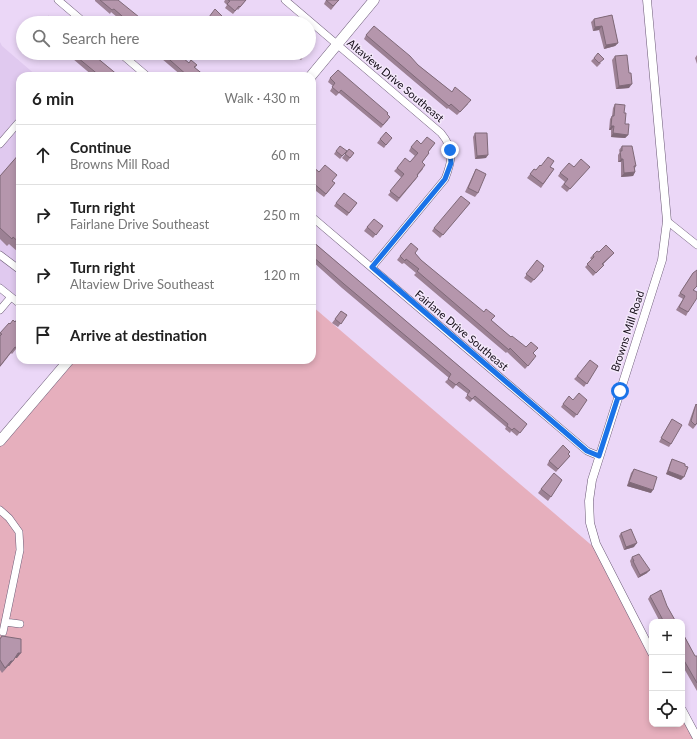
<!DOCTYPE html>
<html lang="en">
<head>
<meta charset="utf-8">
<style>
	body { margin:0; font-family:Lato,sans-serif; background:#f2f2f2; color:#222 }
	.controls { position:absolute; right:12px; bottom:12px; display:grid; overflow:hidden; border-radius:8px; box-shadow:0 2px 6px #0003 }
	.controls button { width:36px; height:36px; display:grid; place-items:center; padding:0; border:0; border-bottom:1px solid #e0e0e0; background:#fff; color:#222; font:20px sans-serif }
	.stop { position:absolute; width:12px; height:12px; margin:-9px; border:3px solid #1a73e8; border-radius:50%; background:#fff }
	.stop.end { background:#1a73e8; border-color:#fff; box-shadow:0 1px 4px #0008 }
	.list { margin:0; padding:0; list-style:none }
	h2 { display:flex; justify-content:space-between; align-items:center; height:52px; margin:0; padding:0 16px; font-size:17px }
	h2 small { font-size:13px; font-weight:400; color:#767676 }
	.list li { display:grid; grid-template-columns:26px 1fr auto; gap:12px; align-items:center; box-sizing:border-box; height:60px; padding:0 16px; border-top:1px solid #e0e0e0 }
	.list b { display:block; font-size:15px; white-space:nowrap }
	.list p { margin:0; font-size:13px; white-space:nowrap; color:#767676 }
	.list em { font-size:13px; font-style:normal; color:#767676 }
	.icon { flex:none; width:22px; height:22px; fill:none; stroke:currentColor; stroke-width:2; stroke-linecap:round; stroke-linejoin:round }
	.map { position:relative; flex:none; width:697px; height:739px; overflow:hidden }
	.search { position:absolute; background:#fff; box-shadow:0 2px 6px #0003; left:16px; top:16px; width:300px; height:44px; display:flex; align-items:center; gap:10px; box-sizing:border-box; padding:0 14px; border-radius:22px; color:#767676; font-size:15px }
	.panel { position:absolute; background:#fff; box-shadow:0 2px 6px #0003; left:16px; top:72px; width:300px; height:292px; border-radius:12px }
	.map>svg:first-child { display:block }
	.built { fill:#e0c9ef }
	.green { fill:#e6afbd }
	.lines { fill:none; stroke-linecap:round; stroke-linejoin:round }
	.minor-casing { stroke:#6b5a76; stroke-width:8 }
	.tertiary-casing { stroke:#6b5a76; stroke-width:9 }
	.secondary-casing { stroke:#6b5a76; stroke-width:11 }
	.minor { stroke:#fff; stroke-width:7 }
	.tertiary { stroke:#fff; stroke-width:8 }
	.secondary { stroke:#fff; stroke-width:10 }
	.wall { fill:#9c8194 }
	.shaded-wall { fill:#7f6978 }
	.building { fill:#b596ac; stroke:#7f6978 }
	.route { stroke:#1a73e8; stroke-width:5 }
	.labels { text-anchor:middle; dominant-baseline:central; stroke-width:3; stroke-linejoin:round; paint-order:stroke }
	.street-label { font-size:11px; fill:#130c17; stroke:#f4e8fb }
</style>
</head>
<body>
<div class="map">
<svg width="697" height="739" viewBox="0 0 697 739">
	<rect width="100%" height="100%" fill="#ebd7f7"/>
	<path class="built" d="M0,42L2,46L37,76H20V301L0,287Z"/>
	<path class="green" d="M312,306L596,549L652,650V724H682V710L696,739H0V436L65,360H312Z"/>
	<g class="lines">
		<g class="minor-casing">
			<path id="minor" d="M58,0L85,23
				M285,0L441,133C455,150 452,161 445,179L372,267
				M120,53L147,76
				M0,144L18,123
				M312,217L587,451L599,456
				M667,221L697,245
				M0,255L20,270
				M0,288L20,304
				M0,310L11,297
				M0,510L9,518L19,532L20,550L3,632
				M5,622L20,624"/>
		</g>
		<g class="tertiary-casing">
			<path id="tertiary" d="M647,0L667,221L662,260L592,480L589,501L590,523L596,544L652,653
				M682,710L697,738"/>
		</g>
		<g class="secondary-casing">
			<path id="secondary" d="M311,76L374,0
				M0,441L69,360"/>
		</g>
		<use href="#minor" class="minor"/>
		<use href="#tertiary" class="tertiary"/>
		<use href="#secondary" class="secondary"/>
	</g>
	<path class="wall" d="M95,0H118L138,19L143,23H124L111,12L110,14L95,1Z
		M225,0H246L238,10L237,9L233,14L225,8L227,5L224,2Z
		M326,0H339L331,10L324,4Z
		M612,15L618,43L615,46L604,49L599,30L593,31L591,22L594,19Z
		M209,17L220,19L216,23H209L206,20Z
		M366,35L418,65L452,92L468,104L457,115L448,108L447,109L364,39Z
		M66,53H91L119,76H93Z
		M155,53H177L189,63L197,65L195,68L205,76H182Z
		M292,53H307L301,60Z
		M697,55V64L695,58Z
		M615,56L629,88L616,89L612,60Z
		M594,58L601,63L597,67L591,61Z
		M330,78L387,114L388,120L381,128L339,93L336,96L330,91L333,86L328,82Z
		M615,104L625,124L628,135L625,138L611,137V130H609L610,119L612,116L613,108Z
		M475,133L486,158L475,159L473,137Z
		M380,139L389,141L384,148L377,143Z
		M435,143L428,152L429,153L422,163L423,169L418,175L416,179L397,202L388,195L402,178L394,171L397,168L410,162L415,156L409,151L411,147L421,144Z
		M622,146L636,166L635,168V172L633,176L621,177V162H618V155L620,152L619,150Z
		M349,149L354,153L347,162L342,158Z
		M336,151H347L340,159L334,154Z
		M20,153V251L18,252L9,244L7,246L0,239V176Z
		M312,166L319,172L335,183L324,197L312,188Z
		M541,166L550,167L554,169L541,188L527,178L534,169L536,170Z
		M574,167L587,170L567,192L561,187L565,182L558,176L560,173Z
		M476,169L478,193L475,197L465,192L474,173Z
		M336,203H357L347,216L334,206Z
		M470,203L440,238L432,231L434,228Z
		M367,227L380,229L373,238L364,231Z
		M312,241L527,424L517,436L511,431L510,433L505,429L506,427L473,399L470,402L465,398L468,394L456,385L453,389L445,382L449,378L342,288L312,261Z
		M599,252L614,253L603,264L601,268L593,276L585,267L592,260L590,258L593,255Z
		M415,253L421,260L511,337L533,353L534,359L525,369L507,352L506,353L414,275L416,273L404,263L402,264L397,260L400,256Z
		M537,260L542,269L543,270L531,283L524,278Z
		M697,270V286L694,290L688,312L686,316L676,310L683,299L678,296L693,273Z
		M341,311L347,315L338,327L332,323Z
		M0,333L20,344L12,354L11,353L0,367Z
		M598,366L584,387L574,379L577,376Z
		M573,400H587L574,418L561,407L563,404Z
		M696,404L697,424L693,429L688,425L694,408Z
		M672,419L671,444L669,447L659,442Z
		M568,455L570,456L567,459L556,472L547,465L549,461Z
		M672,459L681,480L666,474L670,463Z
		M634,469L651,493L627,486L631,473Z
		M562,480L548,501L538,493L541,489Z
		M621,533L634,547L624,550L619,536Z
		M632,557L647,573L638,578L631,565V564L630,561Z
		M650,596L667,606L676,622H660L648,599Z
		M682,632L695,656H697V691L682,665Z
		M2,636L17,658H15L9,666H8L2,673L0,670V638Z"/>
	<path class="shaded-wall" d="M602,26L599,30L593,31L595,27Z
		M618,43L615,46L604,49L606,45Z
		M632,84L629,88L616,89L619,86Z
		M611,126H614L611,130H609Z
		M613,133L628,135L625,138L611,137Z
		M488,155L486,158L475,159L477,156Z
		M621,159H623L621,162H618Z
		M635,172L633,176L621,177L624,173Z
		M614,253L600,267L602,264Z
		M668,471L684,477L681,480L666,474Z
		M629,482L653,490L651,493L627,486Z
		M637,543L634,547L624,550L626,547Z
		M650,570L647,573L638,578L640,575Z
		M18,653H21L17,658H15Z
		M11,661H13L9,666H8L2,673Z"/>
	<path class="building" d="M100,0H118L139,17L138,19L143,23H130L114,9L112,10Z
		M228,0H246L240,7L239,6L235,11L227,4L230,1Z
		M326,0H339L333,6Z
		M215,9L222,16L216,23L209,17Z
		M612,15L618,43L606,45L602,26L595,27L594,19Z
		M48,16L56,23H43Z
		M276,17L283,23H272Z
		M374,26L410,56L418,65L452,92L455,87L471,100L460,112L451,104L449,106L366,35Z
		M72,53H91L96,57L119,76H100Z
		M162,53H177L189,63L191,60L197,65L194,67L205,76H188Z
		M299,53H306L303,57Z
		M598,53L604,59L599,63L594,58Z
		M627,55L629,73H631L632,84L619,86L615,56Z
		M338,70L388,113L387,114L390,117L383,125L341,90L339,93L332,87L335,83L330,78Z
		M615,104L625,105L624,113H626L625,124H629L628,135L613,133L614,126H611L612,116H614Z
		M386,132L392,138L386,145L380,139Z
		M475,133H487L488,155L477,156Z
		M427,137L435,143L428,152L429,153L422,162L425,165L417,175L418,176L399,198L390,191L404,174L397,168L405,158L410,162L418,153L411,147L417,140L421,144Z
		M340,146L347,151L342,156L336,151Z
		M622,146H632L636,166H634L635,172L624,173L623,159H621L620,151H622Z
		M349,149L354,153L350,158L345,154Z
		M20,153V243L13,237L12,239L0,228V176Z
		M548,157L554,161L550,167L554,169L543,184L530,174L534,169L536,170L540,165L541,166Z
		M581,159L590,167L570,189L564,184L568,179L560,173L569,163L574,167Z
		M325,165L337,175L332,181L335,183L326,194L312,182V166L319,172Z
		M476,169L486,174L478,193L468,188Z
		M344,193L357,203L349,213L336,203Z
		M461,196L470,203L443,235L434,228Z
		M374,219L383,226L376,235L367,227Z
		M312,241L527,424L520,433L514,428L512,430L507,426L508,424L475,396L472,399L467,395L470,391L459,382L456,385L448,379L451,374L344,284L312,256Z
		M411,243L418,249L415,253L421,260L484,312L486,309L495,316L491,320L511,337L512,336L526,347L531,342L538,348L533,353L536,356L528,366L510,348L509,350L417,271L419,269L406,259L405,261L400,256Z
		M606,245L614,253L602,264L604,265L596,273L587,264L594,257L593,255L597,251L599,252Z
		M537,260L544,266L542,269L543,270L534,280L526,274Z
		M697,270V286L693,290L697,292V298L688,312L679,307L685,296L680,293L693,273Z
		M341,311L347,315L341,324L335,319Z
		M18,318L20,319V344L17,348L15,347L0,366V336L2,334L0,333L9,323L10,324L13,320L15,322Z
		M590,360L598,366L587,384L577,376Z
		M579,393L587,400L577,415L563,404L569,396L573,400Z
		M696,404L697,405V423L695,425L691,421Z
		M672,419L682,425L671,444L661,438Z
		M563,445L570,452L568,454L570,456L558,469L549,461Z
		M672,459L685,464V466L688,467L684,477L668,471Z
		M634,469L657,477L653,490L629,482Z
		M554,473L562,480L551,497L541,489Z
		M631,529L637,543L626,547L621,533Z
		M639,554L650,570L640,575L633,561H634L632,557Z
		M661,590L667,606L676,622H664L650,596Z
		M682,632L695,656H697V683L682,657Z
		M2,636L21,639V653H18L13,661H11L5,668L0,660V639Z"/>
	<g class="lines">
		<path class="route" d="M450,150L451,163L445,179L372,267L587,451L599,456L620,391"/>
	</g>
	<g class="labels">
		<g class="street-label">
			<text transform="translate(396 80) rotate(40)">Altaview Drive Southeast</text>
			<text transform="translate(462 330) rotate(40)">Fairlane Drive Southeast</text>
			<text transform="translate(627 331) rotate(-72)">Browns Mill Road</text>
		</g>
	</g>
</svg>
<div class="controls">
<button>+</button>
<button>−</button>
<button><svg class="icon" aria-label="locate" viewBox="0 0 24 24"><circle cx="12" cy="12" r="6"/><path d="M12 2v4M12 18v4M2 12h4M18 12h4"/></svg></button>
</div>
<div class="stop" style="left:620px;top:391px"></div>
<div class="stop end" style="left:450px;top:150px"></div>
<div class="search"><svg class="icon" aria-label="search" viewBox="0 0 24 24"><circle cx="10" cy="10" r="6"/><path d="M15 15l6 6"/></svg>Search here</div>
<section class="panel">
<h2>6 min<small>Walk · 430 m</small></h2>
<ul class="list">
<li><svg class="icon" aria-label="ahead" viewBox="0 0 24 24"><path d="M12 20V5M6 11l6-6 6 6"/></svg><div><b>Continue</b><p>Browns Mill Road</p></div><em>60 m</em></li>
<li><svg class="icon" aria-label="right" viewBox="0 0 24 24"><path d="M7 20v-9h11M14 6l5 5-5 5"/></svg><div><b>Turn right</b><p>Fairlane Drive Southeast</p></div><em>250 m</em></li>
<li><svg class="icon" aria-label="right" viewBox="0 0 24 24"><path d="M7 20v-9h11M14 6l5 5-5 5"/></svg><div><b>Turn right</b><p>Altaview Drive Southeast</p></div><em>120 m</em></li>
<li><svg class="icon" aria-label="arrive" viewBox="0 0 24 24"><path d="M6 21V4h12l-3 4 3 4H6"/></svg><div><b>Arrive at destination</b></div></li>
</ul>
</section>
</div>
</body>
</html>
